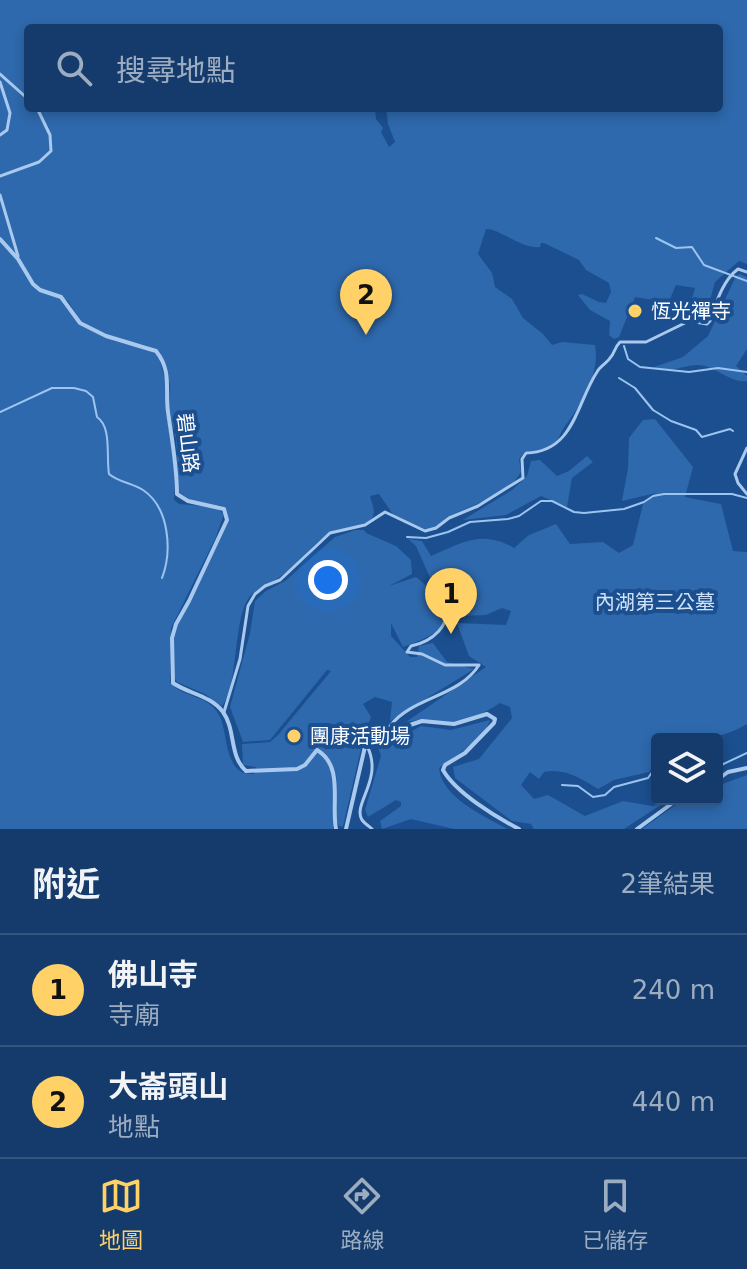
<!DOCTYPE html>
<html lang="zh-TW">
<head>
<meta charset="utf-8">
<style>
	body { margin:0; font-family:"DejaVu Sans","Noto Sans TC",sans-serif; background:#1d4271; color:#f1f3f6 }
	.controls { position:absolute; right:24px; bottom:24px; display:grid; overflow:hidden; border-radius:8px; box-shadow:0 4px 12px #0003 }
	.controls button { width:72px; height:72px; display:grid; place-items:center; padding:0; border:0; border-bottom:2px solid #33557e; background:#143b6b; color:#f1f3f6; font:40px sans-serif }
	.you { position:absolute; left:328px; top:580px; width:28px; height:28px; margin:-20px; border:6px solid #fff; border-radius:50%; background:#1a73e8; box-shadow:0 0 0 12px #1a73e833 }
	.badge { display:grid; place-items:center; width:52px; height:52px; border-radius:50%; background:#ffd166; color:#111; font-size:26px; font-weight:700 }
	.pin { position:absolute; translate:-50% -66px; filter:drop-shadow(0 2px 4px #0008) }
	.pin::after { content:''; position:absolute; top:42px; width:28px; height:24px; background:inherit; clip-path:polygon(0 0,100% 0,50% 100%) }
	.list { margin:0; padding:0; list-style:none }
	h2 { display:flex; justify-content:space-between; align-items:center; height:104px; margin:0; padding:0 32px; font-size:34px }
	h2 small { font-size:26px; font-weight:400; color:#9dadc1 }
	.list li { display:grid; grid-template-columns:52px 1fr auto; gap:24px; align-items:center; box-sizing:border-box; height:112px; padding:0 32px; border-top:2px solid #33557e }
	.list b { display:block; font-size:30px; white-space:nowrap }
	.list p { margin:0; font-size:26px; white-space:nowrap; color:#9dadc1 }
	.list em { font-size:26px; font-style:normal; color:#9dadc1 }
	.icon { flex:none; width:44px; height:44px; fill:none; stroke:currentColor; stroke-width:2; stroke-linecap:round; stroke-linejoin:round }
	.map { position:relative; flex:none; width:747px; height:829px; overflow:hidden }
	.search { position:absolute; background:#143b6b; box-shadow:0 4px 12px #0003; left:24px; right:24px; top:24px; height:88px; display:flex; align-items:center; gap:20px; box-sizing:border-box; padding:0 28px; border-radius:8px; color:#9dadc1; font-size:30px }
	.sheet { height:328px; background:#143b6b }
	nav { display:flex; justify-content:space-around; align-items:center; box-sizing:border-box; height:112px; border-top:2px solid #33557e; background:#143b6b; font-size:22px; color:#9dadc1 }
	nav a { display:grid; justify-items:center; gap:4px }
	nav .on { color:#ffd166 }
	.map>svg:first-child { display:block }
	.green { fill:#2e69ad; fill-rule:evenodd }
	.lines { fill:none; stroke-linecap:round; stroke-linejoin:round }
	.stream { stroke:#9cc4f0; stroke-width:2 }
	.minor { stroke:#a9c9ee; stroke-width:3 }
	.tertiary { stroke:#a9c9ee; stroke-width:4 }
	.poi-dot { fill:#ffd166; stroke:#1b4f8f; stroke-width:3 }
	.labels { text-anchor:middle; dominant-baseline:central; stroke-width:8; stroke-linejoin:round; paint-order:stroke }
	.poi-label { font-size:20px; fill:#fff; stroke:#1b4f8f; text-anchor:start }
	.street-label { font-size:20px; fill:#fff; stroke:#1b4f8f }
	.park-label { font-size:20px; fill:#cfe3fa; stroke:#1b4f8f }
</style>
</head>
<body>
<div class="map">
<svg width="747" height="829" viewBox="0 0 747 829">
	<rect width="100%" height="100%" fill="#1b4f8f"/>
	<path class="green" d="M0,0H747V264L739,261L715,282L707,311L698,316L688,312L695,288L676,285L667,306L654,300L635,297L619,337L614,339L609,335L610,321L590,310L578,295L582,294L599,302L606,303L611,292L609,283L586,270L579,260L544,243H541L540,247C521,249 501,229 486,229L478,254L492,273L495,287L512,299L523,318L543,334L552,345L562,342L595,345C600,372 584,401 568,422C558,434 561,443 544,450C538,453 531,451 525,451L519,459L521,472L514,482L486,500L447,517L436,527L427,530L394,516L379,494L370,496C372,504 377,513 371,519C361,529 342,526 330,533C313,542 300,563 284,574C274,582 261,585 252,594C232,613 240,683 222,706L205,694L177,682L174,677V636L177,623L192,598L228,519L223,506L192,501L179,492L176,439L169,410L170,385L161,355L148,346L107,335L81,322L68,301L41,289L28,275L38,291L62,299L78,323L114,341L147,349L158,355L168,390L166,410L175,471L174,500L179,504L215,507L224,514L216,537L171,628L170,682C182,699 211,693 221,719C228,738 225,776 254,774L256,767L243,765L242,744L270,742L278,735L331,671L327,670L270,740L243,742L230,707L250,633L255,601L266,591L285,581L335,537L355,530H364L366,533L396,546L411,560L412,574L389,586L416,577C460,613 457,628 403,647L391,623V636L410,657H417L419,646L433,643L447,662L474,669L390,721L392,702L375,697L363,704L371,717L364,736L343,826H339L337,822L336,768L333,829H0ZM28,28H719V108H386L388,124L395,142L389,147L381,132L383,128L376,119L375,108H28Z
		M740,274L747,277V349L736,366L747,376V381C731,383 720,370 705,366C688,361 674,375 654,367L683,357L708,336L736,276Z
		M655,419L693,467L685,497L721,504L733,551L747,552V724C717,742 691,739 657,739V760L649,772L614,780L598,789C580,778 565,768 544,772L539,779L530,772L521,785L534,799L548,795L585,816L623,801L652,806L662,804L624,829H534L531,824L512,821L455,778L453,767L479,759L512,718L510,707L500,703C485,713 464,723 445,724C429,724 427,717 406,722L486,667L469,656L457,623L506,625L511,611L502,608L486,615L456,616L449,593L431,580L416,546L408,539L422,541L431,556C462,543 481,529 514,548L529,535L556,524L570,544L603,542L619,553L633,545L643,504L656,493L622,501L628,468L629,438L643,420Z
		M587,456L593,462L572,478L567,507L541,496L506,515L463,520L512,490L527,476L531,461L540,460L557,476L569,471Z
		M490,720C484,740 455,756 439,768C442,798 483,815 507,829H454L411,819L382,829L380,821L401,806V802L396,800L368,817L365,810L381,756L374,737L407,734L421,726L451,730Z
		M747,775V829H642L684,799H717V786Z"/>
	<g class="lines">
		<path class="stream" d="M656,238L676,248L692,247L704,265L747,281
			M624,346L628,359L640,367L689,372L718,368L747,372
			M619,378L635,388L653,410L671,421L696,430L702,437L730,429L733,431
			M0,412L52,388H74L86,391L93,397L97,417C112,427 106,456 109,474C118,482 132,483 143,490C170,508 172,552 162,578
			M407,537L426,538L448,532L470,522L508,519L519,516L541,501H552L574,512L584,513L624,509L644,502L653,496L664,494H732L747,498
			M717,767L747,753
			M562,785L578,786L593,797L605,795L614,787L648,778L657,765"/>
		<path class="minor" d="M0,74L28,99
			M0,82L10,113L7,130L0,135
			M0,176L39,162L51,151L50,135L37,108
			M0,195L18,256
			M747,448L735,474L738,483L747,494
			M224,712L240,659L248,606L255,594L265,586L280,580L330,533L365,525L385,512L425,531L436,528L449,518L478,506L523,478L522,459L526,453C574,452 576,404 597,372C600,366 607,363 610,358C615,353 614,348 620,342H646L689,321L707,324L710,321C716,304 722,281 738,269L747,272
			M390,726C412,697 459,697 479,665H445L422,654L407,652L411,646C431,642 454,625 443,603
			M367,746C384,779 352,804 362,820C365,824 369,826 372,829"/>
		<path class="tertiary" d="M0,239L18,259L33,284L40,290L61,297L80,323L106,336L156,351C172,371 165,389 168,412C172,440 177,466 177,494L188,501L224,509L227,520L189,601L176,624L172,638L173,683C189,694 210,695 223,712C236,730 229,756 246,771L297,769L305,765L317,750C344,766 331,803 336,829
			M717,780L728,772L747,768
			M346,829L367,738L372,729L407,726L422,721L454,724L487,714L495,719L494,723L465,753L445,765L443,770C456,793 496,817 519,829
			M637,829L678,799"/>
	</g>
	<g class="poi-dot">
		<circle cx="635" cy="311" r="8"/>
		<circle cx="294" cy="736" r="8"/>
	</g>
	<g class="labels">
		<g class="poi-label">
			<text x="651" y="311">恆光禪寺</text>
			<text x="310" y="736">團康活動場</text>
		</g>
		<g class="street-label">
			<text transform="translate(188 443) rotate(83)">碧山路</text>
		</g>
		<g class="park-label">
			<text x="655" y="602">內湖第三公墓</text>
		</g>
	</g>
</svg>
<div class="controls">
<button><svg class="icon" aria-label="layers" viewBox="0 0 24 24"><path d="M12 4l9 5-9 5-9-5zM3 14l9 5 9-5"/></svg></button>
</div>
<div class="you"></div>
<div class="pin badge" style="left:451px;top:634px">1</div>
<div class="pin badge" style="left:366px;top:335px">2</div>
<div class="search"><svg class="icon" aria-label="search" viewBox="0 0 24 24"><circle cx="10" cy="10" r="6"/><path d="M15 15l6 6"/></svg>搜尋地點</div>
</div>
<section class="sheet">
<h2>附近<small>2筆結果</small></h2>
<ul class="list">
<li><span class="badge">1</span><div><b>佛山寺</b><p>寺廟</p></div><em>240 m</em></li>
<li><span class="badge">2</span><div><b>大崙頭山</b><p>地點</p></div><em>440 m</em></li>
</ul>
</section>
<nav>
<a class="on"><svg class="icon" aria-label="map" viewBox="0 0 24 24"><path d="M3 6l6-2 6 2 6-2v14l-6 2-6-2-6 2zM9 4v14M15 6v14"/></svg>地圖</a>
<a><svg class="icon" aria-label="directions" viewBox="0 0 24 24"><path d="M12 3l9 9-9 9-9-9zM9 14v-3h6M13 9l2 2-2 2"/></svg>路線</a>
<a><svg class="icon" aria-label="saved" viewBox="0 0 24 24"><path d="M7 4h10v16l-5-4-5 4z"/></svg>已儲存</a>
</nav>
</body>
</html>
